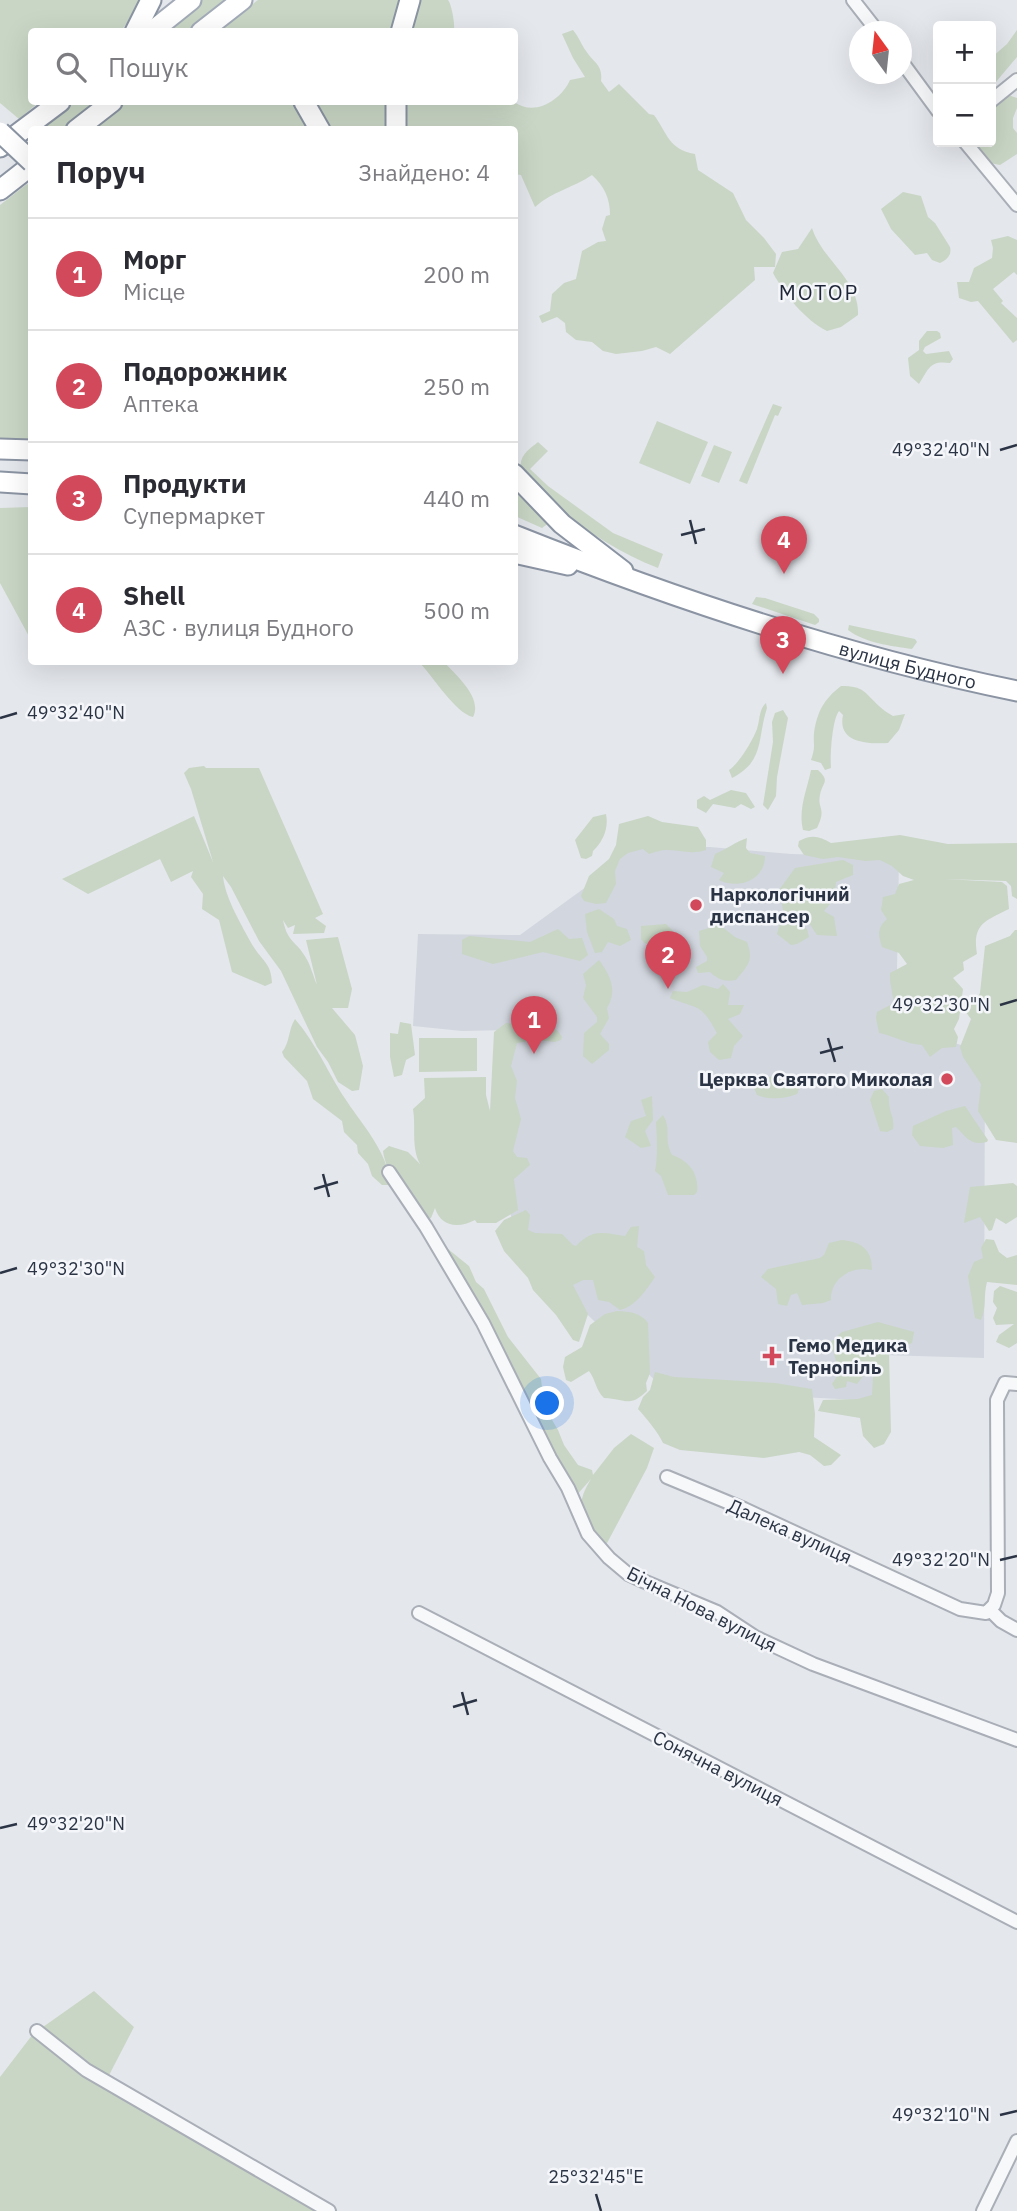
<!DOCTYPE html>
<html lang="uk">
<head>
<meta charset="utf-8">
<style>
	body { margin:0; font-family:"IBM Plex Sans",sans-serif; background:#f7f7f7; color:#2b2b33 }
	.controls { position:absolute; right:21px; top:21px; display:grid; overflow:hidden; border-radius:7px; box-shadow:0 7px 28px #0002 }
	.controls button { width:63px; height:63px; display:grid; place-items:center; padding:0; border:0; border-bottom:2px solid #e1e1e2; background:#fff; color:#2b2b33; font:35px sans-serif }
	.compass { position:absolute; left:849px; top:21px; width:63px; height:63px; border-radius:50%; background:#fff; box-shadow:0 7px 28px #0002; rotate:345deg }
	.you { position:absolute; left:548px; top:1404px; width:24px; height:24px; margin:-18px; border:5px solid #fff; border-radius:50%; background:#1a73e8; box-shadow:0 0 0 10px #1a73e833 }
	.badge { display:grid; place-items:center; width:46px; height:46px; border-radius:50%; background:#d1495b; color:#fff; font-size:23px; font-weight:700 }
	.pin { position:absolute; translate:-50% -58px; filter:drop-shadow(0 2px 4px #0008) }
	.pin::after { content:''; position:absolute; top:37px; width:24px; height:21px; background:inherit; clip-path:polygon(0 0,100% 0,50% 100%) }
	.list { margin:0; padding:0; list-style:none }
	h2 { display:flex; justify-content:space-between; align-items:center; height:91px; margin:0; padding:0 28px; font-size:30px }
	h2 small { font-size:23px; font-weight:400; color:#7c7c81 }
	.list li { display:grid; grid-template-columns:46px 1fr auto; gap:21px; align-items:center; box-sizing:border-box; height:112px; padding:0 28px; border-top:2px solid #e1e1e2 }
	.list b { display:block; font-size:26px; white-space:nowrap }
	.list p { margin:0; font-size:23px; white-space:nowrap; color:#7c7c81 }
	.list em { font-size:23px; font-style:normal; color:#7c7c81 }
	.icon { flex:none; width:38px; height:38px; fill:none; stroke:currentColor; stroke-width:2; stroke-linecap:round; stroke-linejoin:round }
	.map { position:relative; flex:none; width:1017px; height:2211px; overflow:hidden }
	.search { position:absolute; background:#fff; box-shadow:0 7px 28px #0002; left:28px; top:28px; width:490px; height:77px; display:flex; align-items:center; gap:18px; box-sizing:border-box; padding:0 24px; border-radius:7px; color:#7c7c81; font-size:26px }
	.panel { position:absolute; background:#fff; box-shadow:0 7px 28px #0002; left:28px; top:126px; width:490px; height:539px; border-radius:7px }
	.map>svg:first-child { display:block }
	.built { fill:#d2d6de }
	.green { fill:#c9d6c5 }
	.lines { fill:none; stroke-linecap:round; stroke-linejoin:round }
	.minor-casing { stroke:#a9aeb7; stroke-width:16 }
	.primary-casing { stroke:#a3abb8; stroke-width:23 }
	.trunk-casing { stroke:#8b94a3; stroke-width:23 }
	.minor { stroke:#f7f8fa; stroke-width:12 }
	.primary { stroke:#fff; stroke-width:19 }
	.trunk { stroke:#fff; stroke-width:19 }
	.trunk-bridge-casing { stroke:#8b94a3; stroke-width:23; stroke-linecap:butt }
	.trunk-bridge { stroke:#fff; stroke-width:19 }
	.ticks { fill:none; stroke:#2b3445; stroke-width:2.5 }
	.poi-dot { fill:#d1495b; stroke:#f4f6f9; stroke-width:2.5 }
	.labels { text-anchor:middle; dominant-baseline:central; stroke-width:5; stroke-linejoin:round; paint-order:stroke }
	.street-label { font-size:19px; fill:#2b3445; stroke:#f4f6f9 }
	.poi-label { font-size:19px; font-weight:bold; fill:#2b3445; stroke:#f4f6f9; text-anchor:start }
	.neighbourhood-label { font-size:21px; letter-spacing:2px; fill:#1d2536; stroke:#f4f6f9 }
	.ticks-label { font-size:18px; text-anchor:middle; fill:#2b3445; stroke:#f4f6f9; stroke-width:5; stroke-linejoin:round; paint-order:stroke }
</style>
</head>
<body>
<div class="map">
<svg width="1017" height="2211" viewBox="0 0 1017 2211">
	<rect width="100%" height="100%" fill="#e4e7ec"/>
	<path class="built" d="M618,847H710L791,854L899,857L896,1026L985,1052L984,1358L883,1355L878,1401L665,1390L556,1284L513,1226L503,1175L508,1030L462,1031L413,1026L418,934L520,935L601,876Z"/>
	<path class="green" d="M0,0H140L137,9L121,31L32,32V102H39L19,119L0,103Z
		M201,0H232L192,31L160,32Z
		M258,0H401L393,31L216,32Z
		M416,0H448C452,5 455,25 454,31L404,32Z
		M573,30C579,37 581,44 586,51C594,63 603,65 601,81L609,92L619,84L649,114L654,115C668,134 668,149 695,154L698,170L733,193L746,220L764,238L776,254L775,267H754L755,280L670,354L656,347L642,351L616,354L603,351L592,342L576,340L566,332L565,323L557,317L542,323L539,316L550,311L552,294L564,283L576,279L582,251L598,242L606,241L602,229L606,216L610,215C610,198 604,186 592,175C573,188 553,191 535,207L521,175L515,174L514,130L406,129C406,119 399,112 399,102H514C535,117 561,100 570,80L585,77L573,58L562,34Z
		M1017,30V57L995,83L991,82V58L1007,44Z
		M1008,95L1017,98V108L1013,118V128L1017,133V154L1000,165L990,163L970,142H991C991,117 984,108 1008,95Z
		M70,102H103L67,129L35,130Z
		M127,102H298L313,130H90Z
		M312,102H385V129H325Z
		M27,184L32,188L31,443L0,442V205Z
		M903,192L921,196L928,217L935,223L950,247C952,255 947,260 940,263L932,260L927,253L915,255L891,229L881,209Z
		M812,228C822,260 860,280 858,315L841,327L827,331C805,320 785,295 773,273L782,252L798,249Z
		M1008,236L1017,240V275L1014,272L993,289L1003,301L1001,303L1017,318V340L1013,343L978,301L971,302L959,298L957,282H969L974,268L992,258L993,248L991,240Z
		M927,331H937L940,333L941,338L925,347L923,351L926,354L949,351L953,359L950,363C930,360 929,368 919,384L910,376L908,358L919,350V341Z
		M773,404L782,407L778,416L775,415L747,484L739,481Z
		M657,421L708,442L690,484L639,463Z
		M538,442L548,451L530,469L548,486L613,533L663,554L658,568C611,550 569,520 534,484C530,479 522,474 521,467C519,455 531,448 538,442Z
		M714,445L732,452L719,483L701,476Z
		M514,486L549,523L542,528L515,516Z
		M31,507H32L31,640L0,583V508Z
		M756,597L765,598L814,614L819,619V622L815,625L752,604Z
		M849,625L915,639L917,642L912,649C891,646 865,643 848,630Z
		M419,662H444C456,675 483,698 473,717C455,713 433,676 419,662Z
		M841,686C864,686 864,692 879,706C883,710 888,713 893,716L905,714L899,730L888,743C868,744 837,743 843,715L839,711C832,720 830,756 831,768L825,770L821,763L811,760C816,746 813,745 814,733C817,712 824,699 841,686Z
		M766,703L767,708C757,739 765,761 732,778L729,770C738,765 753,740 757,729C760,720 759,709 766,703Z
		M783,710L788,718L777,777L776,796L768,810L763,805L773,742L772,722L775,713Z
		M204,766L206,768H259L323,914L315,918L326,926L324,933L293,934L295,925L288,928L283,920C288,944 296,940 306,958C311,966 313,976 317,985L306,940L338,937L352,989L348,1008H332L355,1035L363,1066L359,1090L352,1091L338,1082L328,1062L317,1047L281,971L259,941L231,887L223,876C225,898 242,926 253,946C263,962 271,963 272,983L265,986L232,972L219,920L202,909L203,894L191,877L193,871L171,882L160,859L88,894L62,879L194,816L213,862L191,789L184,773L189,768Z
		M811,770H818C831,782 822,782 820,795C817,809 827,808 817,828L809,831L803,830C798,809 807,790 811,770Z
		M731,790L746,793L755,807L751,809L741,804L735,808L713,804L706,813L697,808V800L704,796L710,800Z
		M606,814C609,828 603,842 593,851L592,856L586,859L581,858L575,840L593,817Z
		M648,816L662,822L698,827L706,840V850C692,855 680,850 666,850C661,850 655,852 649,854L643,849L628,853L620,859L615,871L616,884L606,903L596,904L584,901L581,896L589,876L609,859L616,845L619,824Z
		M900,835L948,844L1017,843V899L1012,896L1011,886L1006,881L944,879L1002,882L1007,886L1009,909C985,921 972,924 977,954L963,962L964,970L953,978L963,989L959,1019L954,1029L958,1037L956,1047L942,1048L930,1057L922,1045C906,1044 894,1036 879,1033L876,1018L877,1012L894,1003L890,981V973L907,964L899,953L882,947C878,935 877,928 887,919L881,910L883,897L895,894L899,884L914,880L903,876L892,866L880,860L866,861L838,857L823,859L804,855L798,846L799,841C811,834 820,836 831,843Z
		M747,838L746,848L750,853L765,856C765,880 739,890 719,880L724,873L711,867L715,854C727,849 735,842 747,838Z
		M843,860L853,865V875L836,882L834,899L824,911L834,917L837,936L817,935L807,920L799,924L807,929L809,937L797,944L791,945L777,934L783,910L779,890L795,868Z
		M599,909L614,919L617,926L627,929L631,940L620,946L608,942L602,952L595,953L587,932L585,914Z
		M666,924L672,930L678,949L673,956L662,958L656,946L644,943L641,939V926Z
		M715,926H721L735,937L747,942C754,961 748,965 736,980C725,982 719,980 710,972L698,973L696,967L707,961V957L700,946L699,931Z
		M558,929L569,939L582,938L588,955L580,961L543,952L493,964L462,954V940L469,936L530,942Z
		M1015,930H1017V1143L996,1140L978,1111L981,1084L963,1057L960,1047L971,1019L965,1011V1004L976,1000L980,993L985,946L1010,936Z
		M599,960C610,975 618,990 607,1008L609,1018L600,1034L609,1044V1050L592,1064L583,1056L584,1033L597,1022V1017L583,998L586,985L583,974Z
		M723,984L730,992L728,1005H744L740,1014L728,1019L743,1036L734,1046L731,1058L719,1060L710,1052L708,1042L717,1033C700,1002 699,1010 670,998L673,991L687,992L703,985L718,989Z
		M295,1019C317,1044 329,1076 348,1103C362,1124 392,1158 389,1185H382L372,1176L368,1164L358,1153L357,1145L344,1132L342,1121L313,1099L307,1081L284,1057L282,1052C290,1043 288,1030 295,1019Z
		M400,1022L411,1024L415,1055L406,1060L402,1075L394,1077L390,1057V1033L398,1034Z
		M506,1023C525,1027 550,1016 562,1037L561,1040L555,1042L536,1040L517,1043L511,1066L517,1081L515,1098L521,1119L513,1151L517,1157L527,1158L530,1165L514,1179L518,1210L496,1223H477L475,1220C460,1228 441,1228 435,1208L431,1218L425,1220C410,1200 386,1176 383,1151L389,1146L408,1152L420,1164C411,1147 416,1127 413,1109L425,1098L424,1078L486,1077V1095L490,1111L494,1032Z
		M419,1038H477V1071L419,1072Z
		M790,1076L797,1079L800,1087L797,1094C785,1099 769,1100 757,1095L754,1088L758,1080L765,1077Z
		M882,1089L889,1097C888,1113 895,1116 893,1129L887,1132L880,1131L870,1100L874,1091Z
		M652,1096L653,1120L645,1131L651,1146L641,1148L625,1137L631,1121L646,1116L641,1100Z
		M965,1106L988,1140L987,1142C971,1146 967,1138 956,1127L952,1128L953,1145L943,1148L920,1146L912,1135L913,1126L946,1111Z
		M663,1115C672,1130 663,1137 672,1155C689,1161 699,1173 697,1192L694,1195H668L661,1176L655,1171C658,1156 657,1138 656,1122Z
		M1013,1183L1017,1186V1217L1006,1224L996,1218L992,1230L989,1231L980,1217L964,1223L970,1187Z
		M526,1210L530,1215L528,1230L535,1233L562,1234L573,1245L576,1246C593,1228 603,1233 625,1236L631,1227L639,1226L637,1247L644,1251L646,1265L655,1277C647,1289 635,1307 620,1310L609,1302L598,1300L593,1280H583L573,1285L588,1314L579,1342L573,1340L556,1315L533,1290L528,1278L504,1251L495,1231L504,1220Z
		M986,1239L994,1240L999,1252L1007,1258L1017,1255V1285L987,1282C983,1297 987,1307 981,1320L975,1318L968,1276L974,1262L983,1258L981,1248Z
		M842,1240C861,1242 872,1249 872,1270C852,1265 830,1279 831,1300L823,1303L802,1305L797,1293L791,1295L787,1306L778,1304L776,1289L761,1277L768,1269L820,1258L824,1255L829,1243Z
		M448,1249L469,1266L476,1282L484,1289L508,1337L541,1379L544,1406L558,1430L564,1445L578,1465L592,1470L593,1475L614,1448L631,1434L654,1448L647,1468L606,1545C587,1518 570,1513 591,1479L575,1497L445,1253Z
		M1000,1286L1017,1292V1343L1009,1348L996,1342L999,1335L1014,1324L996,1325L993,1318L997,1308L993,1302L994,1291Z
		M617,1311C630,1312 640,1312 648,1323L650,1373L646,1383L647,1391C629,1408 626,1399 604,1398C595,1389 596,1380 589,1371L571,1382L566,1380L563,1367L565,1357L582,1347L590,1325L605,1314Z
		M878,1322L914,1332L912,1343L889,1353L891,1432L884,1444L874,1448L863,1436L860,1418L818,1411L823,1400L858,1399L872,1395L874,1362L857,1384L847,1381L846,1387L835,1389L832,1384L839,1373L831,1342L842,1332Z
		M655,1372L674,1377L775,1383L812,1389L815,1414L814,1437L841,1455L831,1465L824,1466L810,1455L799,1452L764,1458L680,1450L663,1443C658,1432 646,1418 638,1409L643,1397L650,1390Z
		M94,1991L134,2027L105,2083L327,2211H0V2077L33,2034Z"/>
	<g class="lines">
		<g class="minor-casing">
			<path id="minor" d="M853,0L878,32
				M902,62L938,111
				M991,101L1017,80
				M965,142L1017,205
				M389,1172L426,1227L483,1323L550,1458L568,1488L588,1534L609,1558L628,1574L643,1581L717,1612L755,1637L813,1664L1017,1740
				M667,1477L744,1509L960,1609L986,1613L994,1605L998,1593L997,1400L1005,1383L1017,1384
				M990,1610L1001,1621L1017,1630
				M419,1613L1017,1922
				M37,2031L86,2070L329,2211
				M983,2211L1017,2141"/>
		</g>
		<g class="primary-casing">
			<path id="primary" d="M151,32L191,0
				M201,32L242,0"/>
		</g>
		<g class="trunk-casing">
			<g id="trunk">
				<path d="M135,32L151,0"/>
				<path d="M401,32L410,0"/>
				<path d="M304,102L320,130"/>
				<path d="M76,130L112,102"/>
				<path d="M396,130V102"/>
				<path d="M0,147L60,102"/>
				<path d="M0,190L32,165"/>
				<path d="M0,449L32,450"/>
				<path d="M514,474L562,524L623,571"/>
				<path d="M0,482L32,484"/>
				<path id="s1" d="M514,535C677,600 845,656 1017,691"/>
				<path d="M514,553L568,565"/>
			</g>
		</g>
		<use href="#minor" class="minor"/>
		<use href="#primary" class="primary"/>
		<use href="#trunk" class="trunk"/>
		<g class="trunk-bridge-casing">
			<path id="trunk-bridge" d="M0,132L32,162"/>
		</g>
		<use href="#trunk-bridge" class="trunk-bridge"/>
	</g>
	<path class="ticks" d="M1000,450L1017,445M690,520L696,544M681,535L705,529M0,718L17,713M1000,1005L1017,1000M828,1038L835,1062M820,1053L843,1047M323,1174L329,1197M314,1189L338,1182M0,1273L17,1268M1000,1560L1017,1556M462,1692L468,1715M453,1707L477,1700M0,1828L17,1824M1000,2115L1017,2111M596,2194L601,2211"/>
	<g class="poi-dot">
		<circle cx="696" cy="905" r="7"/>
		<circle cx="947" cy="1079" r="7"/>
		<path d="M768.5 1345.5h7v7h7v7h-7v7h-7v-7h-7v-7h7z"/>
	</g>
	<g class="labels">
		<g class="street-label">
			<text stroke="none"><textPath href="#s1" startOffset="415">вулиця Будного</textPath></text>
			<text transform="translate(790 1531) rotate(24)">Далека вулиця</text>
			<text transform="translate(702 1609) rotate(27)">Бічна Нова вулиця</text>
			<text transform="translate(718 1768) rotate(27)">Сонячна вулиця</text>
		</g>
		<g class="poi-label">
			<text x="710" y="894">Наркологічний<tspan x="710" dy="22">диспансер</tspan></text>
			<text x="933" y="1079" text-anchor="end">Церква Святого Миколая</text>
			<text x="788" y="1345">Гемо Медика<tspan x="788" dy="22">Тернопіль</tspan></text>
		</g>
		<g class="neighbourhood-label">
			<text x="819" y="292">МОТОР</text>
		</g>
	</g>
	<g class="ticks-label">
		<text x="941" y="456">49°32'40"N</text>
		<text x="76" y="719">49°32'40"N</text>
		<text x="941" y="1011">49°32'30"N</text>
		<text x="76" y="1275">49°32'30"N</text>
		<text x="941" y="1566">49°32'20"N</text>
		<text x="76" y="1830">49°32'20"N</text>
		<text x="941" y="2121">49°32'10"N</text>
		<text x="596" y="2183">25°32'45"E</text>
	</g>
</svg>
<div class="controls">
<button>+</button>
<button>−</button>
</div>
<svg class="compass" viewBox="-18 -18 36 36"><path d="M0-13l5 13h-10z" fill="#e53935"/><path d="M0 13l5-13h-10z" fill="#7c7c81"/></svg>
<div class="you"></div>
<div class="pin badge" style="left:534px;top:1054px">1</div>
<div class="pin badge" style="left:668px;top:989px">2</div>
<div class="pin badge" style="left:783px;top:674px">3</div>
<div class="pin badge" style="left:784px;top:574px">4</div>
<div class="search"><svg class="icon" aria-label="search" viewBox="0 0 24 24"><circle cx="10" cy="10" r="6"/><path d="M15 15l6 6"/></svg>Пошук</div>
<section class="panel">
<h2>Поруч<small>Знайдено: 4</small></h2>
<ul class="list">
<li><span class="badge">1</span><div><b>Морг</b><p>Місце</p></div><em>200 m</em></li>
<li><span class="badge">2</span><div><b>Подорожник</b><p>Аптека</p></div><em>250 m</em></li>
<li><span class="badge">3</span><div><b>Продукти</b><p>Супермаркет</p></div><em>440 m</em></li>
<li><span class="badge">4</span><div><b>Shell</b><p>АЗС · вулиця Будного</p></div><em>500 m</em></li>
</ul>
</section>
</div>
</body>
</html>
